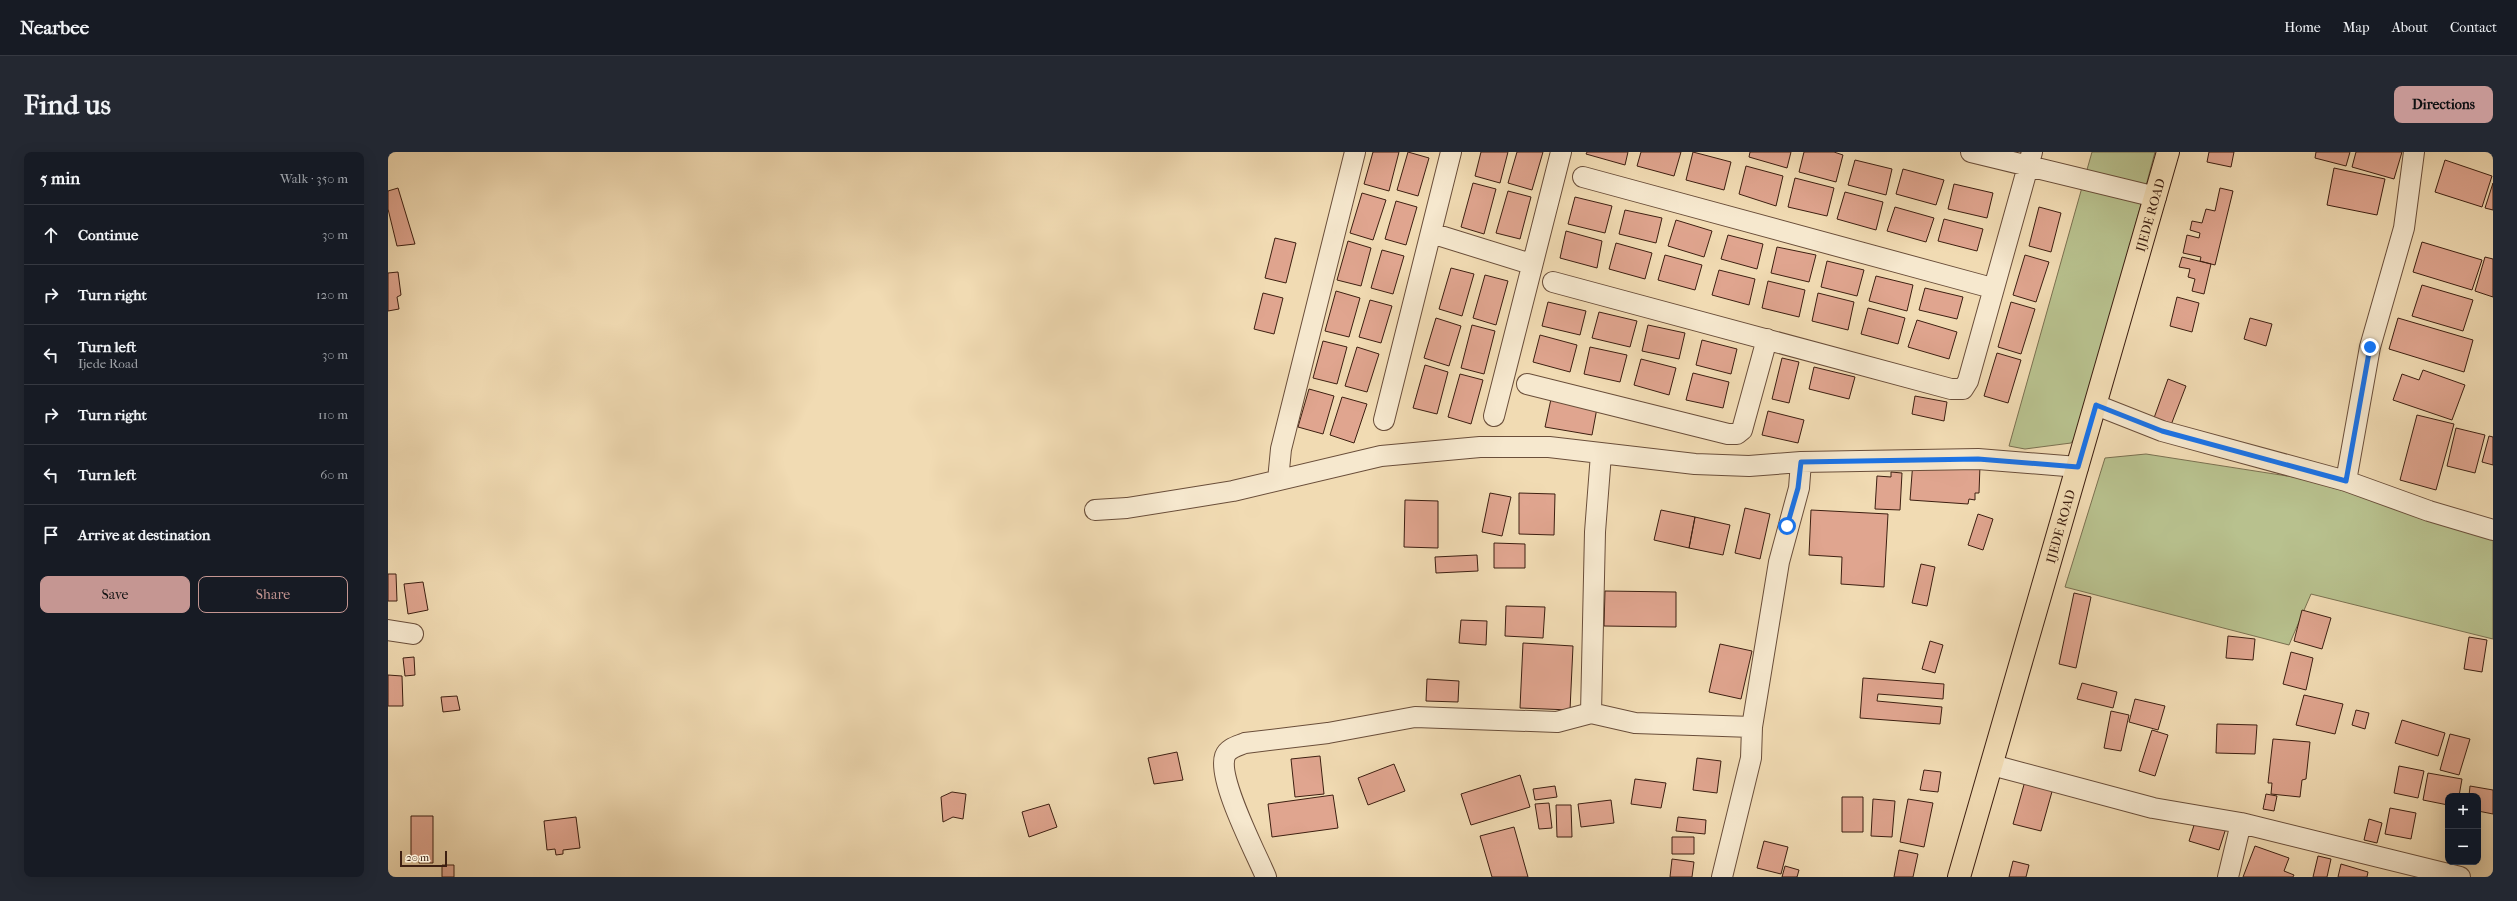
<!DOCTYPE html>
<html lang="en">
<head>
<meta charset="utf-8">
<style>
	body { margin:0; font-family:"IM FELL French Canon",serif; background:#242831; color:#f1f3f6 }
	.controls { position:absolute; right:12px; bottom:12px; display:grid; overflow:hidden; border-radius:8px; box-shadow:0 4px 16px #0002 }
	.controls button { width:36px; height:36px; display:grid; place-items:center; padding:0; border:0; border-bottom:1px solid #363941; background:#171b24; color:#f1f3f6; font:20px sans-serif }
	.scale { position:absolute; left:12px; bottom:10px; width:47px; box-sizing:border-box; padding-left:4px; border:2px solid #3d1f11; border-top:0; font-size:11px; line-height:14px; white-space:nowrap; color:#3d1f11; -webkit-text-stroke:3px #f6e8ce; paint-order:stroke }
	.stop { position:absolute; width:12px; height:12px; margin:-9px; border:3px solid #1a73e8; border-radius:50%; background:#fff }
	.stop.end { background:#1a73e8; border-color:#fff; box-shadow:0 1px 4px #0008 }
	.list { margin:0; padding:0; list-style:none }
	h2 { display:flex; justify-content:space-between; align-items:center; height:52px; margin:0; padding:0 16px; font-size:17px }
	h2 small { font-size:13px; font-weight:400; color:#9ea1a6 }
	.list li { display:grid; grid-template-columns:26px 1fr auto; gap:12px; align-items:center; box-sizing:border-box; height:60px; padding:0 16px; border-top:1px solid #363941 }
	.list b { display:block; font-size:15px; white-space:nowrap }
	.list p { margin:0; font-size:13px; white-space:nowrap; color:#9ea1a6 }
	.list em { font-size:13px; font-style:normal; color:#9ea1a6 }
	.actions { display:flex; gap:8px; padding:12px 16px }
	.actions a { flex:1; padding:9px 0; border:1px solid #c59692; border-radius:8px; text-align:center; font-size:14px; color:#c59692 }
	.actions .main { background:#c59692; color:#111 }
	.icon { flex:none; width:22px; height:22px; fill:none; stroke:currentColor; stroke-width:2; stroke-linecap:round; stroke-linejoin:round }
	.map { position:relative; flex:none; width:2105px; height:725px; overflow:hidden; border-radius:8px }
	header { display:flex; align-items:center; gap:24px; box-sizing:border-box; height:56px; padding:0 20px; background:#171b24; border-bottom:1px solid #363941 }
	header strong { font-size:19px }
	nav { display:flex; gap:22px; margin-inline-start:auto; font-size:14px }
	.intro { display:flex; align-items:center; justify-content:space-between; box-sizing:border-box; height:96px; padding:0 24px }
	h1 { margin:0; font-size:28px }
	.button { padding:10px 18px; border-radius:8px; background:#c59692; color:#111; font-size:14px; font-weight:700 }
	main { display:flex; gap:24px; padding:0 24px }
	aside { flex:1; background:#171b24; border-radius:8px; box-shadow:0 4px 16px #0002 }
	.map>svg:first-child { display:block }
	.green { fill:#b8c18e; stroke:#7a7050 }
	.building { fill:#e0a58f; stroke:#3d1f11 }
	.lines { fill:none; stroke-linecap:round; stroke-linejoin:round }
	.minor-casing { stroke:#6a4e3a; stroke-width:22 }
	.major-casing { stroke:#3d1f11; stroke-width:24 }
	.minor { stroke:#f6e8ce; stroke-width:20 }
	.major { stroke:#f1dbb3; stroke-width:22 }
	.route { stroke:#1a73e8; stroke-width:5 }
	.labels { text-anchor:middle; dominant-baseline:central; stroke-width:3; stroke-linejoin:round; paint-order:stroke }
	.street-label { font-size:13px; fill:#3d1f11; stroke:#f6e8ce }
</style>
</head>
<body>
<header>
<strong>Nearbee</strong>
<nav><a>Home</a><a>Map</a><a>About</a><a>Contact</a></nav>
</header>
<div class="intro"><h1>Find us</h1><a class="button">Directions</a></div>
<main>
<aside>
<h2>5 min<small>Walk · 350 m</small></h2>
<ul class="list">
<li><svg class="icon" aria-label="ahead" viewBox="0 0 24 24"><path d="M12 20V5M6 11l6-6 6 6"/></svg><div><b>Continue</b></div><em>30 m</em></li>
<li><svg class="icon" aria-label="right" viewBox="0 0 24 24"><path d="M7 20v-9h11M14 6l5 5-5 5"/></svg><div><b>Turn right</b></div><em>120 m</em></li>
<li><svg class="icon" aria-label="left" viewBox="0 0 24 24"><path d="M17 20v-9H6M10 6l-5 5 5 5"/></svg><div><b>Turn left</b><p>Ijede Road</p></div><em>30 m</em></li>
<li><svg class="icon" aria-label="right" viewBox="0 0 24 24"><path d="M7 20v-9h11M14 6l5 5-5 5"/></svg><div><b>Turn right</b></div><em>110 m</em></li>
<li><svg class="icon" aria-label="left" viewBox="0 0 24 24"><path d="M17 20v-9H6M10 6l-5 5 5 5"/></svg><div><b>Turn left</b></div><em>60 m</em></li>
<li><svg class="icon" aria-label="arrive" viewBox="0 0 24 24"><path d="M6 21V4h12l-3 4 3 4H6"/></svg><div><b>Arrive at destination</b></div></li>
</ul>
<div class="actions"><a class="main">Save</a><a>Share</a></div>
</aside>
<div class="map">
<svg width="2105" height="725" viewBox="0 0 2105 725">
	<rect width="100%" height="100%" fill="#f1dbb3"/>
	<filter id="stains"><feTurbulence type="fractalNoise" baseFrequency=".005" numOctaves="4"/><feColorMatrix values="0 0 0 0 .2 0 0 0 0 .09 0 0 0 0 .02 0 0 0 .5 -.17"/></filter>
	<radialGradient id="worn" r=".72"><stop offset=".6" stop-color="#630" stop-opacity="0"/><stop offset="1" stop-color="#630" stop-opacity=".3"/></radialGradient>
	<path class="green" d="M1704,0H1767L1693,277L1683,291L1637,297L1621,294Z
		M1758,302L1912,326L2105,382V487L1923,442L1901,493L1677,435L1717,306Z"/>
	<path class="building" d="M985,0H1011L1001,39L976,32Z
		M1020,0L1041,6L1030,44L1009,38Z
		M1093,0H1120L1112,31L1087,24Z
		M1129,0H1155L1144,38L1120,31Z
		M1199,0H1240L1237,13L1198,2Z
		M1253,0H1293L1286,24L1249,14Z
		M1305,0L1343,10L1336,38L1298,28Z
		M1362,0H1403L1399,16L1361,5Z
		M1416,0H1446L1455,3L1448,30L1411,20Z
		M1821,0H1846L1843,15L1819,10Z
		M1928,0H1962L1958,14L1927,6Z
		M1968,0H2014L2006,27L1964,15Z
		M1467,8L1504,17L1498,43L1460,33Z
		M2057,8L2104,24L2094,55L2047,40Z
		M1358,14L1395,24L1388,54L1351,42Z
		M1946,16L1997,27L1989,63L1939,53Z
		M1515,17L1556,28L1548,53L1508,42Z
		M1407,26L1446,36L1439,64L1400,55Z
		M1085,31L1108,37L1096,82L1073,75Z
		M2105,31V58L2097,56Z
		M1566,32L1605,41L1599,66L1560,57Z
		M10,36L27,92L9,94L0,57V39Z
		M1832,36L1845,39L1827,113L1812,109L1813,105L1795,101L1799,83L1811,86L1812,81L1802,78L1804,69L1814,71L1818,57L1827,59Z
		M1120,39L1143,45L1132,87L1108,81Z
		M1457,40L1495,50L1488,78L1449,67Z
		M974,41L998,48L985,88L962,81Z
		M1187,45L1224,54L1217,81L1180,72Z
		M1008,49L1029,55L1018,93L997,87Z
		M1507,55L1546,66L1538,90L1499,79Z
		M1651,55L1673,61L1663,100L1641,94Z
		M1237,58L1274,66L1268,91L1231,82Z
		M1556,67L1595,77L1589,99L1550,89Z
		M1288,68L1324,79L1316,105L1280,94Z
		M1178,79L1214,89L1209,116L1172,106Z
		M1340,83L1375,92L1369,117L1333,107Z
		M887,86L908,91L898,131L877,126Z
		M960,89L983,96L973,134L949,128Z
		M2034,90L2094,108L2084,138L2025,120Z
		M1228,91L1264,101L1257,127L1221,117Z
		M1389,95L1428,103L1421,130L1383,121Z
		M994,98L1016,104L1005,142L983,136Z
		M1277,103L1314,113L1307,138L1270,128Z
		M1637,103L1661,110L1648,150L1625,143Z
		M1794,105L1823,112L1816,142L1804,139L1807,127L1800,125L1802,117L1791,115Z
		M2097,105L2105,107V145L2087,139Z
		M1439,109L1476,118L1469,144L1433,135Z
		M1063,116L1086,122L1074,164L1051,157Z
		M1331,118L1367,127L1361,153L1324,143Z
		M10,120L13,143L9,145L11,157L0,159V121Z
		M1097,123L1120,129L1108,173L1085,166Z
		M1488,124L1525,133L1519,159L1481,149Z
		M1380,129L1417,138L1411,165L1374,156Z
		M2034,133L2085,148L2075,179L2024,164Z
		M1537,136L1575,145L1569,167L1531,158Z
		M948,139L972,146L961,185L937,179Z
		M875,141L895,146L886,182L866,177Z
		M1430,141L1466,150L1460,178L1424,169Z
		M1789,145L1811,151L1804,180L1782,174Z
		M982,148L1004,154L993,191L971,185Z
		M1160,150L1198,159L1192,183L1154,174Z
		M1623,150L1647,157L1633,202L1610,195Z
		M1480,156L1517,166L1510,192L1473,182Z
		M1211,160L1249,169L1242,195L1204,186Z
		M1048,166L1073,174L1061,214L1036,206Z
		M1862,166L1884,172L1878,194L1856,187Z
		M2010,166L2085,188L2076,220L2001,197Z
		M1529,168L1569,180L1561,207L1520,195Z
		M1084,173L1107,179L1096,222L1073,216Z
		M1260,173L1297,181L1291,207L1254,199Z
		M1152,183L1189,193L1182,220L1145,210Z
		M1314,188L1349,197L1343,222L1308,213Z
		M935,189L959,195L949,232L925,226Z
		M969,195L991,202L979,240L957,234Z
		M1202,195L1239,203L1232,230L1196,222Z
		M1609,201L1633,208L1620,251L1596,244Z
		M1394,206L1411,210L1401,251L1384,247Z
		M1253,207L1288,216L1281,243L1246,233Z
		M1037,213L1060,220L1049,262L1025,256Z
		M1426,215L1467,225L1461,247L1421,237Z
		M2035,218L2077,233L2064,268L2005,248L2014,222L2031,228Z
		M1305,221L1341,230L1335,256L1298,248Z
		M1072,222L1095,228L1083,272L1060,265Z
		M1780,227L1798,234L1783,273L1766,266Z
		M921,237L946,244L935,282L910,275Z
		M1527,244L1559,250L1556,269L1524,262Z
		M954,245L979,252L966,291L942,283Z
		M1163,247L1209,256L1204,283L1157,275Z
		M1380,259L1416,268L1410,291L1374,283Z
		M2029,263L2066,272L2048,338L2012,328Z
		M2068,276L2097,283L2087,321L2059,314Z
		M2101,284L2105,285V313L2094,310Z
		M1525,309L1592,313L1591,341H1587V348L1581,347L1580,352L1522,348Z
		M1503,320L1514,321L1512,358L1487,357L1489,324L1503,325Z
		M1102,341L1123,345L1114,384L1094,380Z
		M1131,341L1167,342L1166,383L1131,382Z
		M1017,348L1050,349V396L1016,395Z
		M1357,356L1382,362L1372,407L1347,401Z
		M1273,358L1307,365L1301,396L1266,388Z
		M1423,358L1500,362L1496,435L1453,432L1454,405L1421,403Z
		M1590,362L1605,367L1595,398L1580,393Z
		M1307,365L1342,373L1335,403L1301,396Z
		M1106,391L1137,392V416H1106Z
		M1089,403L1090,419L1048,421L1047,405Z
		M1533,412L1547,415L1539,454L1524,451Z
		M0,422H8L9,449H0Z
		M35,430L40,458L20,462L16,432Z
		M1217,439L1288,440V475L1216,474Z
		M1686,441L1703,445L1688,516L1671,512Z
		M1118,454L1157,455L1155,486L1117,484Z
		M1914,458L1943,466L1934,497L1906,489Z
		M1073,468L1099,469L1098,493L1071,491Z
		M1840,484L1867,487L1865,508L1838,506Z
		M2081,485L2099,488L2094,520L2076,517Z
		M1542,489L1555,493L1547,521L1534,517Z
		M1135,491L1185,494L1182,558L1132,556Z
		M1332,492L1364,499L1353,547L1321,540Z
		M1903,500L1925,506L1918,538L1895,532Z
		M26,505L27,523L17,524L15,506Z
		M0,523L14,524L15,554H0Z
		M1475,526L1556,532L1555,547L1490,542L1489,549L1554,555L1552,572L1472,566Z
		M1039,527L1071,529L1070,550L1038,549Z
		M1694,531L1729,540L1725,556L1689,547Z
		M1916,543L1955,552L1947,582L1908,573Z
		M69,544L72,558L55,560L53,545Z
		M1747,547L1777,554L1770,578L1741,570Z
		M1968,558L1981,561L1977,577L1964,573Z
		M1723,559L1741,563L1733,599L1716,596Z
		M2014,568L2057,581L2050,604L2007,591Z
		M1829,572L1869,573L1867,602L1828,601Z
		M1764,578L1780,583L1767,624L1751,619Z
		M2062,582L2082,587L2071,623L2052,618Z
		M1885,587L1922,590L1918,627L1914,628L1912,645L1883,642L1884,631H1880Z
		M789,600L795,628L766,632L760,606Z
		M932,604L936,642L907,645L903,607Z
		M1309,606L1333,609L1329,641L1305,638Z
		M1006,612L1017,639L980,653L970,626Z
		M2011,614L2036,619L2030,646L2006,641Z
		M1536,618L1553,620L1550,640L1532,638Z
		M2040,621L2074,627L2071,644H2060V653L2035,648Z
		M1132,623L1142,655L1083,673L1073,642Z
		M1247,627L1278,631L1273,656L1243,652Z
		M1637,629L1665,636L1653,679L1625,672Z
		M1167,634L1169,645L1147,648L1145,637Z
		M2082,634L2105,638V662L2090,659V644H2081Z
		M564,640L578,642L575,667L565,665L555,670L553,645Z
		M1878,642L1889,644L1886,659L1875,657Z
		M945,643L950,676L884,685L880,652Z
		M1454,645H1475V680H1454Z
		M1485,647L1507,649L1504,685L1483,684Z
		M1520,647L1545,651L1536,695L1512,690Z
		M1223,648L1226,671L1193,675L1190,652Z
		M1161,651L1164,676L1151,677L1147,652Z
		M661,652L669,675L641,685L634,660Z
		M1168,653H1183L1184,685H1169Z
		M2002,656L2028,661L2023,687L1997,682Z
		M23,664H45V711H31V706H23Z
		M188,665L192,696L175,698V702L168,703L167,697L159,698L156,669Z
		M1290,665L1318,668L1317,682L1288,679Z
		M1808,667L1838,676L1831,698L1801,689Z
		M1981,667L1994,671L1989,691L1976,688Z
		M1126,675L1140,725H1104L1092,684Z
		M1284,685H1306V702H1284Z
		M1376,689L1400,695L1393,722L1369,716Z
		M1867,694L1901,706L1896,719L1906,723L1905,725H1855Z
		M1511,698L1530,702L1525,725H1506Z
		M1930,704L1943,707L1939,725H1925Z
		M1284,707L1306,710L1304,725H1282Z
		M1625,709L1641,713L1638,725H1621Z
		M1953,712L1980,720L1979,725H1950Z
		M54,713H66V725H54Z
		M1397,714L1411,718L1409,725H1394Z"/>
	<g class="lines">
		<g class="minor-casing">
			<path id="minor" d="M1583,0L1768,45
				M1195,25L1604,136
				M1043,81L1143,112
				M1165,130L1563,237H1575L1580,229L1644,0
				M1139,232L1340,282H1349L1354,278L1379,187
				M1708,253L1774,279L1958,329L2041,359L2105,378
				M1106,264L1173,0
				M996,268L1063,0
				M890,328L893,297L967,0
				M1958,329L1982,195L2016,76L2026,0
				M707,358L739,356L845,339L993,304L1092,295H1161L1307,312L1361,314L1413,310L1590,307L1690,315
				M0,478L25,482
				M1203,561L1207,380L1213,302
				M1604,613L1765,656L1853,671L2072,725
				M878,725C868,701 829,627 837,604C840,596 850,594 857,591L940,581L1027,565L1169,570L1203,561L1247,571L1364,575
				M1334,725L1363,606L1364,575L1391,410L1411,336L1413,310
				M1840,725L1853,671"/>
		</g>
		<g class="major-casing">
			<g id="major">
				<path id="s1" d="M1571,725L1780,0"/>
			</g>
		</g>
		<use href="#minor" class="minor"/>
		<use href="#major" class="major"/>
	</g>
	<g class="lines">
		<path class="route" d="M1399,374L1410,336L1413,310L1590,307L1690,315L1708,253L1774,279L1958,329L1982,195"/>
	</g>
	<g class="labels">
		<g class="street-label">
			<text stroke="none"><textPath href="#s1" startOffset="689">IJEDE ROAD</textPath></text>
			<text stroke="none"><textPath href="#s1" startOffset="365">IJEDE ROAD</textPath></text>
		</g>
	</g>
	<rect width="100%" height="100%" filter="url(#stains)"/>
	<rect width="100%" height="100%" fill="url(#worn)"/>
</svg>
<div class="controls">
<button>+</button>
<button>−</button>
</div>
<div class="scale">20 m</div>
<div class="stop" style="left:1399px;top:374px"></div>
<div class="stop end" style="left:1982px;top:195px"></div>
</div>
</main>
</body>
</html>
